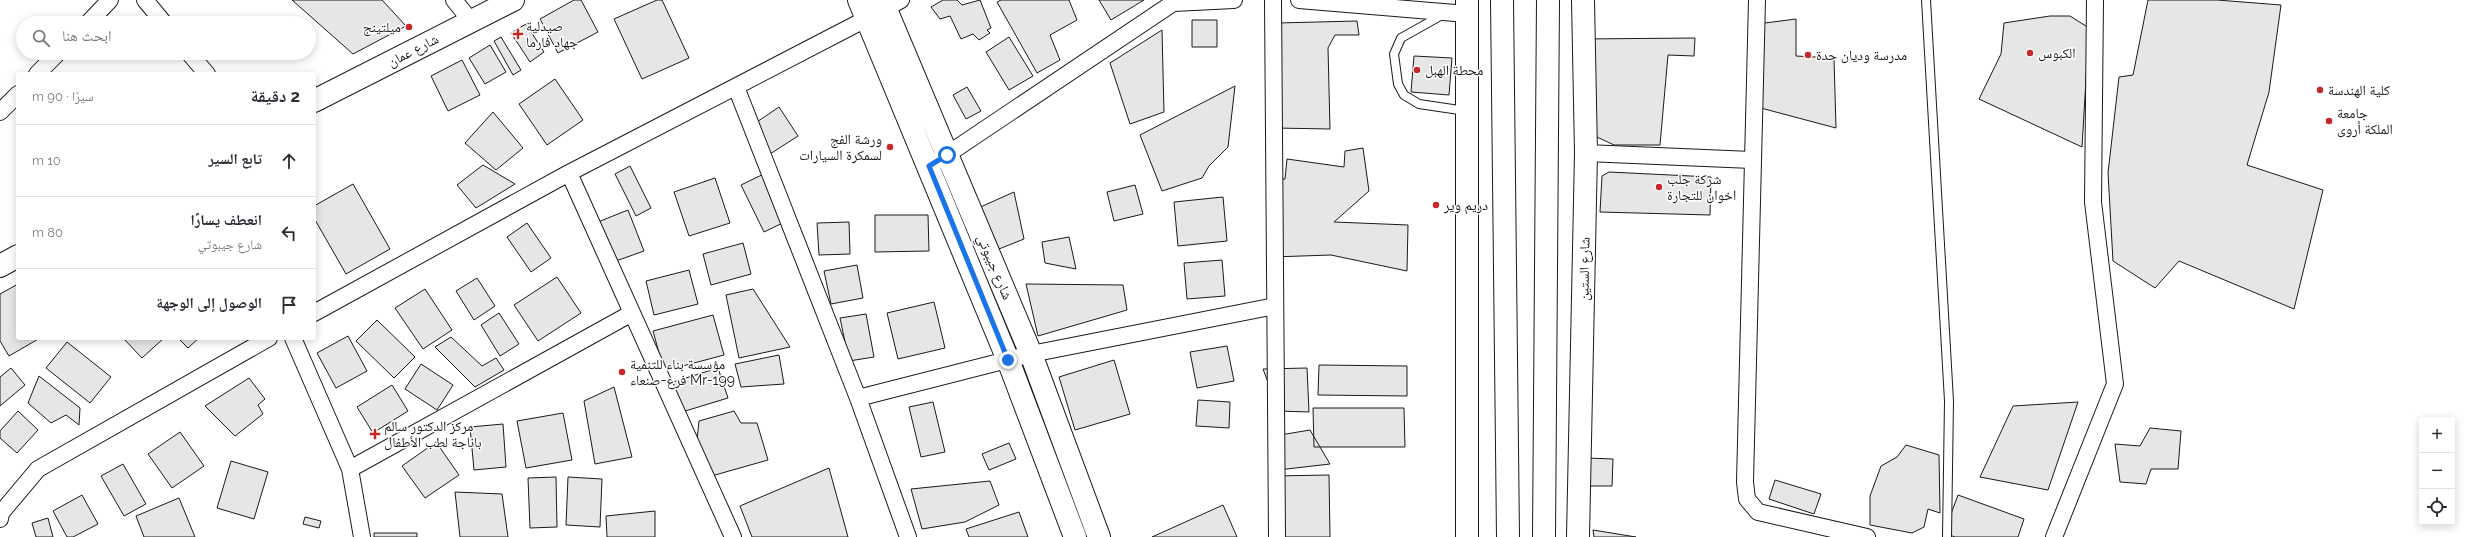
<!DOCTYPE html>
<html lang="ar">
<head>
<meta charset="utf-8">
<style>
	body { margin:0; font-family:Raleway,"Noto Naskh Arabic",sans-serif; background:#f2f2f3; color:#2b2b33; direction:rtl }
	.controls { position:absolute; right:12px; bottom:12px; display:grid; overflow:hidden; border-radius:4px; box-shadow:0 2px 10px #0003 }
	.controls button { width:36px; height:36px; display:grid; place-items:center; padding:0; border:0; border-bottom:1px solid #e1e1e2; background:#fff; color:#2b2b33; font:20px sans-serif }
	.stop { position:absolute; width:12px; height:12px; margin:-9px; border:3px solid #1a73e8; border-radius:50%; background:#fff }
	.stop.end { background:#1a73e8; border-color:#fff; box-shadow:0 1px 4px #0008 }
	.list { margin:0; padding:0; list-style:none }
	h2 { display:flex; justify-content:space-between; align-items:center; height:52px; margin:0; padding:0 16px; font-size:17px }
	h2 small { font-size:13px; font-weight:400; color:#7c7c81 }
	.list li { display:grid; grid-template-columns:26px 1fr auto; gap:12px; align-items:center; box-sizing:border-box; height:72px; padding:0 16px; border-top:1px solid #e1e1e2 }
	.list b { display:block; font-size:15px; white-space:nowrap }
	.list p { margin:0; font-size:13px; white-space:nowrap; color:#7c7c81 }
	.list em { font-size:13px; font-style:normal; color:#7c7c81 }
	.icon { flex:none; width:22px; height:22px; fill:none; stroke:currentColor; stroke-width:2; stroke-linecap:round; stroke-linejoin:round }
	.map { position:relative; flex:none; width:2467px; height:537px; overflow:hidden; direction:ltr }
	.search { position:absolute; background:#fff; box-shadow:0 2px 10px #0003; left:16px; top:16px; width:300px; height:44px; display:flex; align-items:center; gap:10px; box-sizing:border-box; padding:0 14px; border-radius:22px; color:#7c7c81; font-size:15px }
	.panel { position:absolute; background:#fff; box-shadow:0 2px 10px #0003; left:16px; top:72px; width:300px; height:268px; border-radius:4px; direction:rtl }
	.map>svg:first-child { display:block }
	.building { fill:#e6e6e6; stroke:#1a1a1a }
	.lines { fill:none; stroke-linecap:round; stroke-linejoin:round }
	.lane-casing { stroke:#1a1a1a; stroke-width:10 }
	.street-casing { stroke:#1a1a1a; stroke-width:18 }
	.secondary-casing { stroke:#1a1a1a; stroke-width:24 }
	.primary-casing { stroke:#1a1a1a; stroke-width:24 }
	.highway-casing { stroke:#1a1a1a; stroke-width:24 }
	.lane { stroke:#fff; stroke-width:8 }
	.street { stroke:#fff; stroke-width:16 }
	.secondary { stroke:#fff; stroke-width:22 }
	.primary { stroke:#fff; stroke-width:22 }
	.highway { stroke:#fff; stroke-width:22 }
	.route { stroke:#1a73e8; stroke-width:5 }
	.poi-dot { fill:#c62828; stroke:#fff; stroke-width:1.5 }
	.labels { text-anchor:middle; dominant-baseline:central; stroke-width:3; stroke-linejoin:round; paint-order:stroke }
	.poi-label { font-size:14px; fill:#1a1a1a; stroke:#fff; text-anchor:start }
	.street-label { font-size:14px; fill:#1a1a1a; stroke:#fff }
</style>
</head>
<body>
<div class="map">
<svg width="2467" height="537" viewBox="0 0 2467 537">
	<rect width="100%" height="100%" fill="#fff"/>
	<path class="building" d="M292,0H382L406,26L353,54Z
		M574,0H581L598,32L558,53L540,19Z
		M657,0H662L689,58L642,79L614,19Z
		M943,0H957L962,5L980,0L991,28L987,30L990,33L979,40L973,34L961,39L950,16L940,19L931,7Z
		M1001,0H1069L1077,20L1050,35L1060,60L1037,73L997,2Z
		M1099,0H1144L1111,20Z
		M2148,0H2217L2281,5L2269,92L2247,165L2323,190L2294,309L2179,261L2155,288L2113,261L2108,173L2119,77L2133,75Z
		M2050,16H2070L2089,28L2082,147L1979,99L2001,54L2004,23Z
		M1796,19V56L1834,58L1836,128L1757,107V24Z
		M1192,20H1217V47H1192Z
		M1357,21L1359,35H1335L1328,48L1330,129L1275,128L1277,23Z
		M526,24L544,52L530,62L511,33Z
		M1162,30L1164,112L1130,124L1110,63Z
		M501,37L521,70L513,75L494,41Z
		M1009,37L1033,76L1009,90L986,52Z
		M1695,38L1694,56L1668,55L1660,145H1614L1582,130L1581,39Z
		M490,45L506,72L485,84L469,58Z
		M1414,56L1452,58L1449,95L1411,92Z
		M462,60L480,95L448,111L431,76Z
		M555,79L583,120L547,145L519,104Z
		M1235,86L1228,147L1209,166L1202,178L1162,191L1140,135Z
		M967,87L981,111L966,119L953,95Z
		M779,107L798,136L770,154L751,126Z
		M493,112L523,148L496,170L465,143Z
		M1363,148L1369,191L1334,222L1408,225L1407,271L1331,255L1272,257L1270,179H1285L1287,159L1344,167L1345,151Z
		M483,165L515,184L476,208L457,185Z
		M630,166L651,208L636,216L615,174Z
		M772,170L795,217L764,232L741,185Z
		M1609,172L1711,177L1710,215L1600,212L1602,176Z
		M715,178L730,223L689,236L674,192Z
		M353,184L390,249L346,274L314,218V206Z
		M1135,185L1143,214L1114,221L1107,192Z
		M1014,192L1024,239L994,251L976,209Z
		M1223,197L1227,241L1178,246L1174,202Z
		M628,210L644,251L613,262L598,222Z
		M875,215H928L929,251L875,252Z
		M849,222L850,254L819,255L817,223Z
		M527,223L551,258L531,272L507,237Z
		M1069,237L1076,269L1045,263L1042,242Z
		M743,243L751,274L711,285L703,254Z
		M1222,260L1225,296L1187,299L1184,263Z
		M857,265L863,298L831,304L824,271Z
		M689,270L698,304L654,315L646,281Z
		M557,277L581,313L538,341L514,305Z
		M477,278L495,306L474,320L456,291Z
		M18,284V338H40L9,356L0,341V294Z
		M1026,284L1123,285L1127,310L1038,336Z
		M425,289L452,330L423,349L395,308Z
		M753,289L790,347L739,358L726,295Z
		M934,302L945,348L898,359L887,313Z
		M499,313L519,344L500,356L481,325Z
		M866,314L874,357L849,361L840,318Z
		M713,315L724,355L664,371L653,331Z
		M377,320L415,357L394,378L356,341Z
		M348,336L367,371L336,388L317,353Z
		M451,337L482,366L496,358L504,370L475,387L435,347Z
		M123,338H164L142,358Z
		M178,338H199L188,348Z
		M67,342L111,377L90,403L46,368Z
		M1227,346L1234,381L1197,388L1190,352Z
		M779,355L784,384L741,387L735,364Z
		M1114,360L1130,414L1075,430L1059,377Z
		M421,364L453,385L437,410L405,389Z
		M1319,365L1407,366V396L1318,395Z
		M11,368L25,385L0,406V377Z
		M718,368L728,398L682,412L673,382Z
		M1307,368L1309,412L1279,411L1263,369Z
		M39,376L80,408L79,425L66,415L51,423L28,403Z
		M249,378L265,399L258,405L263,414L235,436L205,406Z
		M392,385L408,411L373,433L357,407Z
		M614,387L632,457L595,464L584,401Z
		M1198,400L1230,402L1229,428L1196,426Z
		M933,402L945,452L921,457L909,407Z
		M2078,402L2048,490L1980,477L2013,406Z
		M1313,408H1404L1405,447H1314Z
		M18,411L38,430L17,453L0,438V431Z
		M734,411L741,423H757L768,460L708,477L697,440L699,421Z
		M563,413L572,460L526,468L517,421Z
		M503,424L506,467L474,470L470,427Z
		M2150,428L2181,431L2178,469H2151L2146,484L2120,482L2115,444L2140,446Z
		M1310,430L1330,464L1278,470L1274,436Z
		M180,432L204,466L172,488L148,454Z
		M436,442L459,475L425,498L402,466Z
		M1009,443L1016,459L989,470L982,454Z
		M1906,445L1939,455L1940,513L1928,509L1924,527L1912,533L1870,525V496L1881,466L1897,457Z
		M1587,458L1613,459L1612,486H1586Z
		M231,461L268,472L254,519L217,508Z
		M123,464L146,504L124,516L101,476Z
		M829,468L848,537H752L740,506Z
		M1329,475L1330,537H1275L1274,476Z
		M556,477L557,527L530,528L528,478Z
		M568,477L602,479L600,527L566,525Z
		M1775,480L1821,494L1814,514L1769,499Z
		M990,481L999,505L965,522L922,529L911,489Z
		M455,492L502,494L508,537H460Z
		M82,495L98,524L73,537H67L53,511Z
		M1958,495L2024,519L2018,537H1955L1944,533Z
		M179,498L195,537H144L136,516Z
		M1223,505L1237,537H1152Z
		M655,511V537H607L606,516Z
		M1019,512L1028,537H969L966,529Z
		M305,517L321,521L319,528L303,524Z
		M48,518L53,537H36L32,523Z
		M1593,530L1636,537H1594Z
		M374,533H417V537H374Z"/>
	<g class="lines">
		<g class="lane-casing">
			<path id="lane" d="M1926,0L1949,401L1947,537
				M1442,15L1401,38L1394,54L1398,84L1404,95L1419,104L1466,111"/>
		</g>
		<g class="street-casing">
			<path id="street" d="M145,0L164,23
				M454,0L470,20
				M1273,0L1277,537
				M1299,0L1467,14
				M1757,0L1745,482L1747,499L1758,512L1867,537
				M886,8L901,0
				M88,23L110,0
				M189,53L207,74
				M37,74L58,53
				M736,87L858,398L908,537
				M0,112L18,94
				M1586,153L1752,160
				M939,160L1173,3L1234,0
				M569,173L733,537
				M314,313L569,173L866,19
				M293,338L350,469L362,537
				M858,398L1031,354L1275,306
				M350,469L632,313
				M0,519L1,513L38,469L269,338
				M2054,537L2115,384L2093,202L2095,0"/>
		</g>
		<g class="secondary-casing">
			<path id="secondary" d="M859,0L1008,360L1075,537
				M882,0L1031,354L1099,537
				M314,101L513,0
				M0,266L18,256"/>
		</g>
		<g class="primary-casing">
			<path id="primary" d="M1467,537V0
				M1578,537L1586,153L1583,0"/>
		</g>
		<g class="highway-casing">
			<path id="highway" d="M1502,0L1508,537
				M1544,537L1548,0"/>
		</g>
		<use href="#lane" class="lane"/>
		<use href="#street" class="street"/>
		<use href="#secondary" class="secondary"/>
		<use href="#primary" class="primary"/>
		<use href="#highway" class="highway"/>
	</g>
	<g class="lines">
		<path class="route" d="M947,155L929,166L1008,360"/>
	</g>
	<g class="poi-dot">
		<circle cx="409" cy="27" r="4"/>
		<path d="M516 28h4v4h4v4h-4v4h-4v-4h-4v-4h4z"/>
		<circle cx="2030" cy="53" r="4"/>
		<circle cx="1808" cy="55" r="4"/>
		<circle cx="1417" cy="70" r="4"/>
		<circle cx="2320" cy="90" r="4"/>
		<circle cx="2329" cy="121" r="4"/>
		<circle cx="890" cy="147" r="4"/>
		<circle cx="1659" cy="187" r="4"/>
		<circle cx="1436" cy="205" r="4"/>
		<circle cx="622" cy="372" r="4"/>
		<path d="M373 428h4v4h4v4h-4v4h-4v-4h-4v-4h4z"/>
	</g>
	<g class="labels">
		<g class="poi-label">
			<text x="526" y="26">صيدلية<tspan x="526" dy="16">جهاد فارما</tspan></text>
			<text x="401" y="27" text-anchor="end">ميلتينج</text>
			<text x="2038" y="53">الكبوس</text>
			<text x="1816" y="55">مدرسة وديان حدة</text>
			<text x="1425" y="70">محطة الهبل</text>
			<text x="2328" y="90">كلية الهندسة</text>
			<text x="2337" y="113">جامعة<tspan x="2337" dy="16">الملكة أروى</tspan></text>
			<text x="882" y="139" text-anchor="end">ورشة الفج<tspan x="882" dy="16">لسمكرة السيارات</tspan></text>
			<text x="1667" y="179">شركة جلب<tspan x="1667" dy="16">اخوان للتجارة</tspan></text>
			<text x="1444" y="205">دريم وير</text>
			<text x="630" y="364">مؤسسة بناء للتنمية<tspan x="630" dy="16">فرع-صنعاء Mr-199</tspan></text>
			<text x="384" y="426">مركز الدكتور سالم<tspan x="384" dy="16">باناجة لطب الأطفال</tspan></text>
		</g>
		<g class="street-label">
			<text transform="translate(413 50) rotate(-27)">شارع عمان</text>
			<text transform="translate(995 267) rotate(67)">شارع جيبوتي</text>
			<text transform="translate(1584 269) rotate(-89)">شارع الستين</text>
		</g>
	</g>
</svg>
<div class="controls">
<button>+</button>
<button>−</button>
<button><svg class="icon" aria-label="locate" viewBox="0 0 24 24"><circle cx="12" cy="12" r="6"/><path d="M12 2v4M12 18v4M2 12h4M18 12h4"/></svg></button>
</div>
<div class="stop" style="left:947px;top:155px"></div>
<div class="stop end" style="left:1008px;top:360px"></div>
<div class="search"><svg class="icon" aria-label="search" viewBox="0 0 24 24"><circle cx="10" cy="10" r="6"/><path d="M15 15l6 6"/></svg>ابحث هنا</div>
<section class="panel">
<h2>2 دقيقة<small>سيرًا · 90 m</small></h2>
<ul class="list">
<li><svg class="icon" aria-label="ahead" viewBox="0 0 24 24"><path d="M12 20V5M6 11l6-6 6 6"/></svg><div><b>تابع السير</b></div><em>10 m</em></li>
<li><svg class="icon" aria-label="left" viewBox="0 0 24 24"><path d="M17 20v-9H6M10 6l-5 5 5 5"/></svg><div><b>انعطف يسارًا</b><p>شارع جيبوتي</p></div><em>80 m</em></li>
<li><svg class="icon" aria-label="arrive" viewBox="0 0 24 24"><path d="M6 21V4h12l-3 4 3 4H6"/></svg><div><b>الوصول إلى الوجهة</b></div></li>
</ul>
</section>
</div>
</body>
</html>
